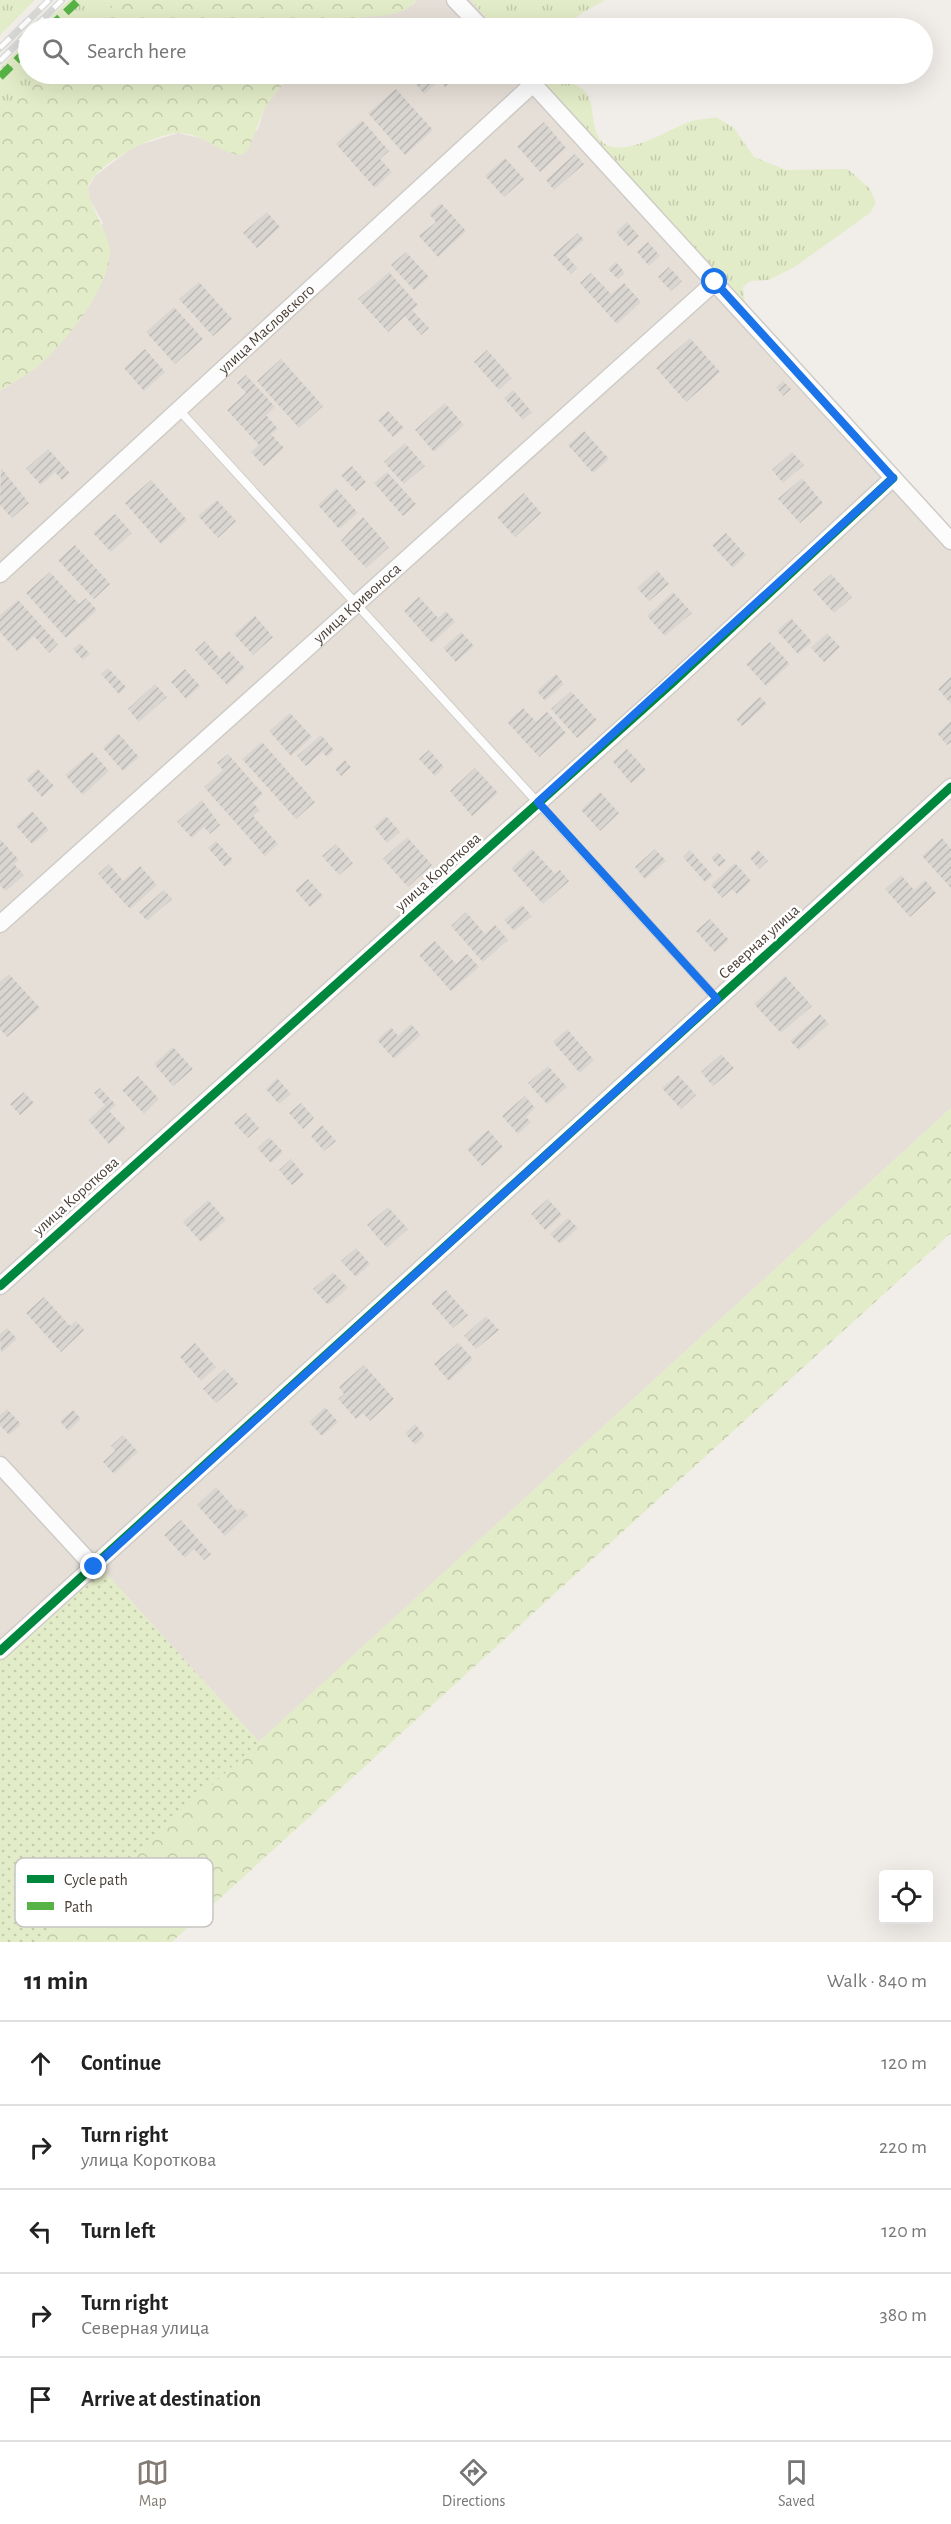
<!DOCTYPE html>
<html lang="en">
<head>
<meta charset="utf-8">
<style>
	body { margin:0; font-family:"Alegreya Sans",sans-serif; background:#f2f2f2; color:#222 }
	.controls { position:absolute; right:18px; bottom:18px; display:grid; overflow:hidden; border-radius:6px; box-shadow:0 6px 24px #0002 }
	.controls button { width:54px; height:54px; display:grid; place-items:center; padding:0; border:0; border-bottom:2px solid #e0e0e0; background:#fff; color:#222; font:30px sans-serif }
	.stop { position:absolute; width:18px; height:18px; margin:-14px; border:4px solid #1a73e8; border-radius:50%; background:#fff }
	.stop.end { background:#1a73e8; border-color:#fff; box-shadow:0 2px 6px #0008 }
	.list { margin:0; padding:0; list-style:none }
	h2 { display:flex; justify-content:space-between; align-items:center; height:78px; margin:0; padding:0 24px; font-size:26px }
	h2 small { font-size:20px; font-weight:400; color:#767676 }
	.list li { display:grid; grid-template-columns:39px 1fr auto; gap:18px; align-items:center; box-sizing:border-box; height:84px; padding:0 24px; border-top:2px solid #e0e0e0 }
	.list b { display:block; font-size:22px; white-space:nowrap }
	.list p { margin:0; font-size:20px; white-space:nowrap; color:#767676 }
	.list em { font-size:20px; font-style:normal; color:#767676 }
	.icon { flex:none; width:33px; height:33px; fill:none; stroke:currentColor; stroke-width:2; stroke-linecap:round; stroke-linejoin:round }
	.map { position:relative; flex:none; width:951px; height:1942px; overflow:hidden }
	.search { position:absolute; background:#fff; box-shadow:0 6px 24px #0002; left:18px; right:18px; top:18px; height:66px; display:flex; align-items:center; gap:15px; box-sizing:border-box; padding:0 21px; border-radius:33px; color:#767676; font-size:22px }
	.sheet { height:498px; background:#fff }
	nav { display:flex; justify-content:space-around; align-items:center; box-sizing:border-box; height:84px; border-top:2px solid #e0e0e0; background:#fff; font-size:16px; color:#767676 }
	nav a { display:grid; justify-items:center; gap:3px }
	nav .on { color:#837c74 }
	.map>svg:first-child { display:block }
	.residential { fill:#e6dfd7 }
	.grass { fill:url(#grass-tufts) }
	.forest { fill:url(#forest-crowns) }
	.park { fill:url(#park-dots) }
	.building { fill:url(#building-hatch) }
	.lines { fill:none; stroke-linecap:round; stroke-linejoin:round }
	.service-casing { stroke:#cfccc7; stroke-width:10 }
	.minor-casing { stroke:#cfccc7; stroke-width:19 }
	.service { stroke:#fdfcfc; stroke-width:8 }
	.minor { stroke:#fdfcfc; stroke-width:16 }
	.rail-casing { stroke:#d9d9d8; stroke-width:7 }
	.rail { stroke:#fff; stroke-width:4.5; stroke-dasharray:14; stroke-linecap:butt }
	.quiet { stroke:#57b346; stroke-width:8; stroke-dasharray:15 8; stroke-linecap:butt }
	.cycleway-casing { stroke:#fff; stroke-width:13 }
	.cycleway { stroke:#00873e; stroke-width:9 }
	.route { stroke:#1a73e8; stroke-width:8 }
	.labels { text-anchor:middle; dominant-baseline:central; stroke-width:5; stroke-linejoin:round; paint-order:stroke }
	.street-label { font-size:16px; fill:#483e35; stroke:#fff }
	.key { fill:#fff; stroke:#c8c5c2; stroke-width:1.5 }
	.key-label { font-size:16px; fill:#483e35 }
</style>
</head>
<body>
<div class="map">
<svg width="951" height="1942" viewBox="0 0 951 1942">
	<defs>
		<pattern id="grass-tufts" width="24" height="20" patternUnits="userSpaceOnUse" patternTransform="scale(1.5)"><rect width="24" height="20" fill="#e3ecc8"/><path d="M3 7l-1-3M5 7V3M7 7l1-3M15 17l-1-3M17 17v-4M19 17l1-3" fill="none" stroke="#c4cbac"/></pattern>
		<pattern id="forest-crowns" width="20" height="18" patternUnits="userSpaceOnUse" patternTransform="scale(1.5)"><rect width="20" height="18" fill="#e3ecc8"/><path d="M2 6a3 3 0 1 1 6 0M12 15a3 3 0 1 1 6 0" fill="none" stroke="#c4cbac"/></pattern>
		<pattern id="park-dots" width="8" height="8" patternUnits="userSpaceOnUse" patternTransform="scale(1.5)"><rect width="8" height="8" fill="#e3ecc8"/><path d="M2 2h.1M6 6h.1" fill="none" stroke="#c4cbac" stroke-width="1.8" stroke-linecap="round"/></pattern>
		<pattern id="building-hatch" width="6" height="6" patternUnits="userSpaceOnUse" patternTransform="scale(1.5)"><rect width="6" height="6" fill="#d9d5d1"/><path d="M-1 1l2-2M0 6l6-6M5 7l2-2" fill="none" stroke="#bcb8b4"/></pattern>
	</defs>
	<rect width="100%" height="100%" fill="#f1eeea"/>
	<path class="residential" d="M416,0H471L495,28H330L339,21L414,4Z
		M291,74H536L951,532V1108L259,1742L103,1570L0,1661V391L38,366L103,223L89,198L88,188L95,176L133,147L178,133L208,140L234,155L258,129L265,107Z"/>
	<path class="grass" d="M0,0H35L0,35Z
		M69,0H120L90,28H40Z
		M471,0H605L579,15L565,28H495Z
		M28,40V74H43L0,114V68Z
		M536,74H557C567,83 584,84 589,98C594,110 592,132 602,142C623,160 669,129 689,122C697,119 708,119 716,117L734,128L754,157L786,170L848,169L870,189L876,203L870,213L796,266L769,280L750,281L743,287L745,305Z"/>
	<path class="forest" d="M120,0H416C400,25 352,9 330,28H90Z
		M43,74H291L265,107L248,150L242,155C222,155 203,133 179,133C156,133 93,165 88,188C86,200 109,233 110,252C110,287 64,345 38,366C27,375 12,383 0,391V114Z
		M951,1108V1233L172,1942H40Z"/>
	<path class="park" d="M103,1570L259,1742L40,1942H0V1661Z"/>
	<path class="building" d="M425,74H451L455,78L445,87L439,81L424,94L415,83Z
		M396,89L433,130L405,155L368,113Z
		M362,120L389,151L380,159L392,172L375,188L336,144Z
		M544,122L566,148L540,172L517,146Z
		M575,154L584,164L554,190L546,180Z
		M505,158L524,179L504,197L485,176Z
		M441,203L466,231L438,257L419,236L436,222L429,214Z
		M267,212L280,227L257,248L243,233Z
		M627,222L639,236L628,246L616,232Z
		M578,233L584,240L566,255L577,268L571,274L553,255Z
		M648,242L660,256L649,266L637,252Z
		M406,252L429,277L414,290L391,265Z
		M616,262L625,273L618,279L608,269Z
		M669,267L682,281L671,291L658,277Z
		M389,272L418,305L412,310L429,328L421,335L405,316L388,332L358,299Z
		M591,273L611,294L624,283L641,302L617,324L580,283Z
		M199,282L232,319L213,336L179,299Z
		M174,307L203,339L175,364L146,332Z
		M690,338L720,372L686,402L656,368Z
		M145,349L165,372L144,391L124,368Z
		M487,350L512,378L499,390L474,362Z
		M281,359L323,406L299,428L257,381Z
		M246,375L275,407L266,415L278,429L271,434L284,448L264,466L251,452L259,445L227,410L246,393L237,383Z
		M783,381L791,389L783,396L776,387Z
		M513,390L532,412L523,420L504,398Z
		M445,403L464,425L434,452L415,430Z
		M388,411L404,428L393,437L378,420Z
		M584,431L609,459L593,473L568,445Z
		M405,443L425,466L404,484L384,462Z
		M48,449L70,473L62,480L55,472L41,485L26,469Z
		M792,452L804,465L783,483L772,470Z
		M352,466L366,482L356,491L341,475Z
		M1,468L29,503L12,518L0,505Z
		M387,472L416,504L403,516L374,483Z
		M802,478L823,503L800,523L778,499Z
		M151,480L187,520L161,544L125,503Z
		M336,488L358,513L339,529L318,505Z
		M524,493L541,513L515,537L497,517Z
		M217,500L236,521L218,538L198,516Z
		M115,514L132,533L111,552L93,533Z
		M363,517L389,547L366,568L341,541Z
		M726,533L746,555L733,568L712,545Z
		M75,545L110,584L94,599L58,560Z
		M657,570L669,584L649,601L637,588Z
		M50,572L79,604L86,598L97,610L66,638L26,593Z
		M831,574L852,597L834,613L813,590Z
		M673,592L692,613L665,636L647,616Z
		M419,597L438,618L446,611L455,622L432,643L404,611Z
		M18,600L58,644L49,653L34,636L17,651L0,632V615Z
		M255,616L273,637L253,655L234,634Z
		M791,618L812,642L798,654L777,631Z
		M461,632L474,646L456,662L443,648Z
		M827,633L840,647L824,662L811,648Z
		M205,641L220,659L229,651L245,668L227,685L195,650Z
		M770,642L790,664L766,686L746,664Z
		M80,643L90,654L83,660L73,649Z
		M108,668L126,687L119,694L101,674Z
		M185,669L200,686L186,699L171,682Z
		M556,674L564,684L545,701L537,691Z
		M951,677V704L938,689Z
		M155,684L167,697L139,722L128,709Z
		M571,691L597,720L577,738L551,709Z
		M760,697L767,704L742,726L736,719Z
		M523,708L536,722L547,712L566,733L539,757L507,722Z
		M290,713L312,737L291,756L269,731Z
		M951,721V742L947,745L937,733Z
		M118,733L139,757L123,771L103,748Z
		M321,735L334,750L327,757L322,752L306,766L297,756Z
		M262,742L315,802L296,819L242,759Z
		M627,749L646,770L631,783L613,762Z
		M429,750L444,767L435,776L419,759Z
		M92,752L109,771L83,795L65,775Z
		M228,754L263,794L253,803L260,810L253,816L278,844L265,856L204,787L223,770L217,763Z
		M345,760L351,767L341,776L335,769Z
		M475,768L498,793L472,816L450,791Z
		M38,769L54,786L42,797L26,779Z
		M600,792L619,813L600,831L581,810Z
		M202,800L220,825L210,834L204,827L192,838L177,822Z
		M32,811L49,830L32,844L16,826Z
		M386,816L400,832L387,843L374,827Z
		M407,837L432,865L408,887L383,859Z
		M942,838L951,849V888L922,856Z
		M0,839L19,860L14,864L24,875L6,891L0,885Z
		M216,841L233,860L225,867L208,848Z
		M336,844L353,863L339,875L322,856Z
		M532,849L555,874L560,870L569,881L543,904L511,868Z
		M655,849L666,861L645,879L635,867Z
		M690,850L713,876L705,882L683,857Z
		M758,850L768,861L759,869L750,858Z
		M718,852L726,861L719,867L711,858Z
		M735,863L751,881L737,894L732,889L722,898L711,885Z
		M109,864L123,881L140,866L157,885L130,909L98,874Z
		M901,875L914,890L925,880L936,893L910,917L885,889Z
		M308,879L323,896L310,907L295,890Z
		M164,890L172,899L147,921L139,912Z
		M522,905L532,916L514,931L504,920Z
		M466,912L485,934L495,925L508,940L483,962L451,926Z
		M710,919L729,940L715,952L696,931Z
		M435,941L456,964L467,954L479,967L451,991L419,955Z
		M9,974L40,1008L7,1037L0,1029V982Z
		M785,976L812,1006L781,1033L754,1004Z
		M820,1014L829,1024L799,1050L790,1041Z
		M411,1024L421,1035L394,1059L377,1040L391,1027L398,1036Z
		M567,1029L594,1060L580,1073L553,1042Z
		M173,1047L193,1069L173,1086L154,1064Z
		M721,1054L734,1068L713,1086L701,1072Z
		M548,1066L567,1087L547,1104L528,1083Z
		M678,1075L696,1095L681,1109L662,1088Z
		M138,1076L159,1099L144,1114L122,1090Z
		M277,1078L291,1094L279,1104L266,1089Z
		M100,1088L116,1105L109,1111L126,1129L109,1144L88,1120L105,1105L94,1093Z
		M24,1092L34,1103L20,1115L10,1104Z
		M525,1096L535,1108L526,1117L531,1122L518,1134L502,1116Z
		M301,1103L314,1118L303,1129L289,1113Z
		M246,1113L259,1128L248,1138L234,1123Z
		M322,1125L336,1141L324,1151L311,1136Z
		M488,1130L503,1147L482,1166L467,1149Z
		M269,1137L283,1152L271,1163L257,1148Z
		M291,1159L304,1175L292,1185L279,1170Z
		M548,1199L562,1215L545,1230L531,1214Z
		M208,1200L226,1220L201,1242L183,1222Z
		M388,1207L408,1229L387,1248L367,1225Z
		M568,1218L578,1228L560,1244L550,1234Z
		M356,1248L370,1264L356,1277L341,1261Z
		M333,1272L348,1288L328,1305L313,1289Z
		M446,1290L468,1315L453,1328L431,1303Z
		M44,1297L70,1326L76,1321L84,1330L61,1352L26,1313Z
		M486,1316L499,1330L476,1349L464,1336Z
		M7,1328L17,1339L1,1353L0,1334Z
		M195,1343L216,1367L201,1381L180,1357Z
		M458,1343L473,1359L449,1381L434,1364Z
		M364,1365L394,1399L370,1421L363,1413L356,1419L338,1399L344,1394L339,1387Z
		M225,1369L238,1384L216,1403L203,1389Z
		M325,1407L338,1422L322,1436L309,1422Z
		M7,1409L21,1424L9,1435L0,1425V1415Z
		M73,1410L81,1419L68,1431L60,1421Z
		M415,1424L425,1436L415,1445L405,1433Z
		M123,1435L138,1452L114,1474L103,1462L115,1451L111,1446Z
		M216,1487L237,1511L241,1508L248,1515L225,1536L197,1505Z
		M181,1520L211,1554L204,1560L194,1549L185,1558L164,1535Z"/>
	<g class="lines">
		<g class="service-casing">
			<path id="service" d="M179,410L717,999"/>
		</g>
		<g class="minor-casing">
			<g id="minor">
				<path d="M455,0L482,28"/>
				<path d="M524,74L951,541"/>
				<path id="s1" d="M0,574L533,84"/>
				<path id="s2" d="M0,924L715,282"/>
				<path d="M0,1286L672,683L893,478"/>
				<path d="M0,1465L94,1567"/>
				<path d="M0,1651L951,787"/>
			</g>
		</g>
		<use href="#service" class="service"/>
		<use href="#minor" class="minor"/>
		<g class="rail-casing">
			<path id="rail" d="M34,28L62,0
				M0,48L49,0
				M0,61L28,33"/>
		</g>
		<use href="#rail" class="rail"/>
		<path class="quiet" d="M49,28L79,0
			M0,77L28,49"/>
		<g class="cycleway-casing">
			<path id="cycleway" d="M0,1286L672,683L893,478
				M0,1651L951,787"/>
		</g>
		<use href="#cycleway" class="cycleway"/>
	</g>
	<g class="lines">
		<path class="route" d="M94,1567L717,999L538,802L893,478L715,282"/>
	</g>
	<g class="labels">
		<g class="street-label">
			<text stroke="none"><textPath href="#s1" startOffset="362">улица Масловского</textPath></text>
			<text stroke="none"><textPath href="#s2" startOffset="480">улица Кривоноса</textPath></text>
			<text transform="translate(438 872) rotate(-42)">улица Короткова</text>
			<text transform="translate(759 942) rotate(-42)">Северная улица</text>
			<text transform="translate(76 1196) rotate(-42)">улица Короткова</text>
		</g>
	</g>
	<rect x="15" y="1858" width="198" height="69" rx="9" class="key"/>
	<rect x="27" y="1875" width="27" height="8" fill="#00873e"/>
	<rect x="27" y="1902" width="27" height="8" fill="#57b346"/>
	<g class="key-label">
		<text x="64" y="1885">Cycle path</text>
		<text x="64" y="1912">Path</text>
	</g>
</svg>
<div class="controls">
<button><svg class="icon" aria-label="locate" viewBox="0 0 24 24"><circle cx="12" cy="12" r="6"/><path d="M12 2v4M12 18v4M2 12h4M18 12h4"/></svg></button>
</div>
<div class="stop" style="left:715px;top:282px"></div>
<div class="stop end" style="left:94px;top:1567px"></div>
<div class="search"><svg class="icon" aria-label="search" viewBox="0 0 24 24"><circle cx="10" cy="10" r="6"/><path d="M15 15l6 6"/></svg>Search here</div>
</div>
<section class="sheet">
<h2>11 min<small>Walk · 840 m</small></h2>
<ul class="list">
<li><svg class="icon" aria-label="ahead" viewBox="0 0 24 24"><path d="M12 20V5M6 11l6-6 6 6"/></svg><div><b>Continue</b></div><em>120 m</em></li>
<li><svg class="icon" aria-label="right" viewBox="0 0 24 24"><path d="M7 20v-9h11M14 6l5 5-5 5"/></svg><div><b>Turn right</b><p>улица Короткова</p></div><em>220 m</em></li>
<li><svg class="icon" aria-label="left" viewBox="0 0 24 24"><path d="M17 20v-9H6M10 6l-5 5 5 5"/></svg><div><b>Turn left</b></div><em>120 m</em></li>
<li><svg class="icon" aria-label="right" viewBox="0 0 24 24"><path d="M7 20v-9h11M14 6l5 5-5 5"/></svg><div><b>Turn right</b><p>Северная улица</p></div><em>380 m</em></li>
<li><svg class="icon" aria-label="arrive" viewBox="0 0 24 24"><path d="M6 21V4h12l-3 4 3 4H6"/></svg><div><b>Arrive at destination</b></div></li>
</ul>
</section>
<nav>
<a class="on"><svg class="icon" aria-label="map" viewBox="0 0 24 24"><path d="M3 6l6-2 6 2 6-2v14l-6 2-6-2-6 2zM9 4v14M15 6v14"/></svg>Map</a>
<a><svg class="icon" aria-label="directions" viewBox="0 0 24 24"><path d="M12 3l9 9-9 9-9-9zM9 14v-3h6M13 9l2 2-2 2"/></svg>Directions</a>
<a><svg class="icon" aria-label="saved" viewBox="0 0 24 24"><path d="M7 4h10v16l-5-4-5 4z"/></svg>Saved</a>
</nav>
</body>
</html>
